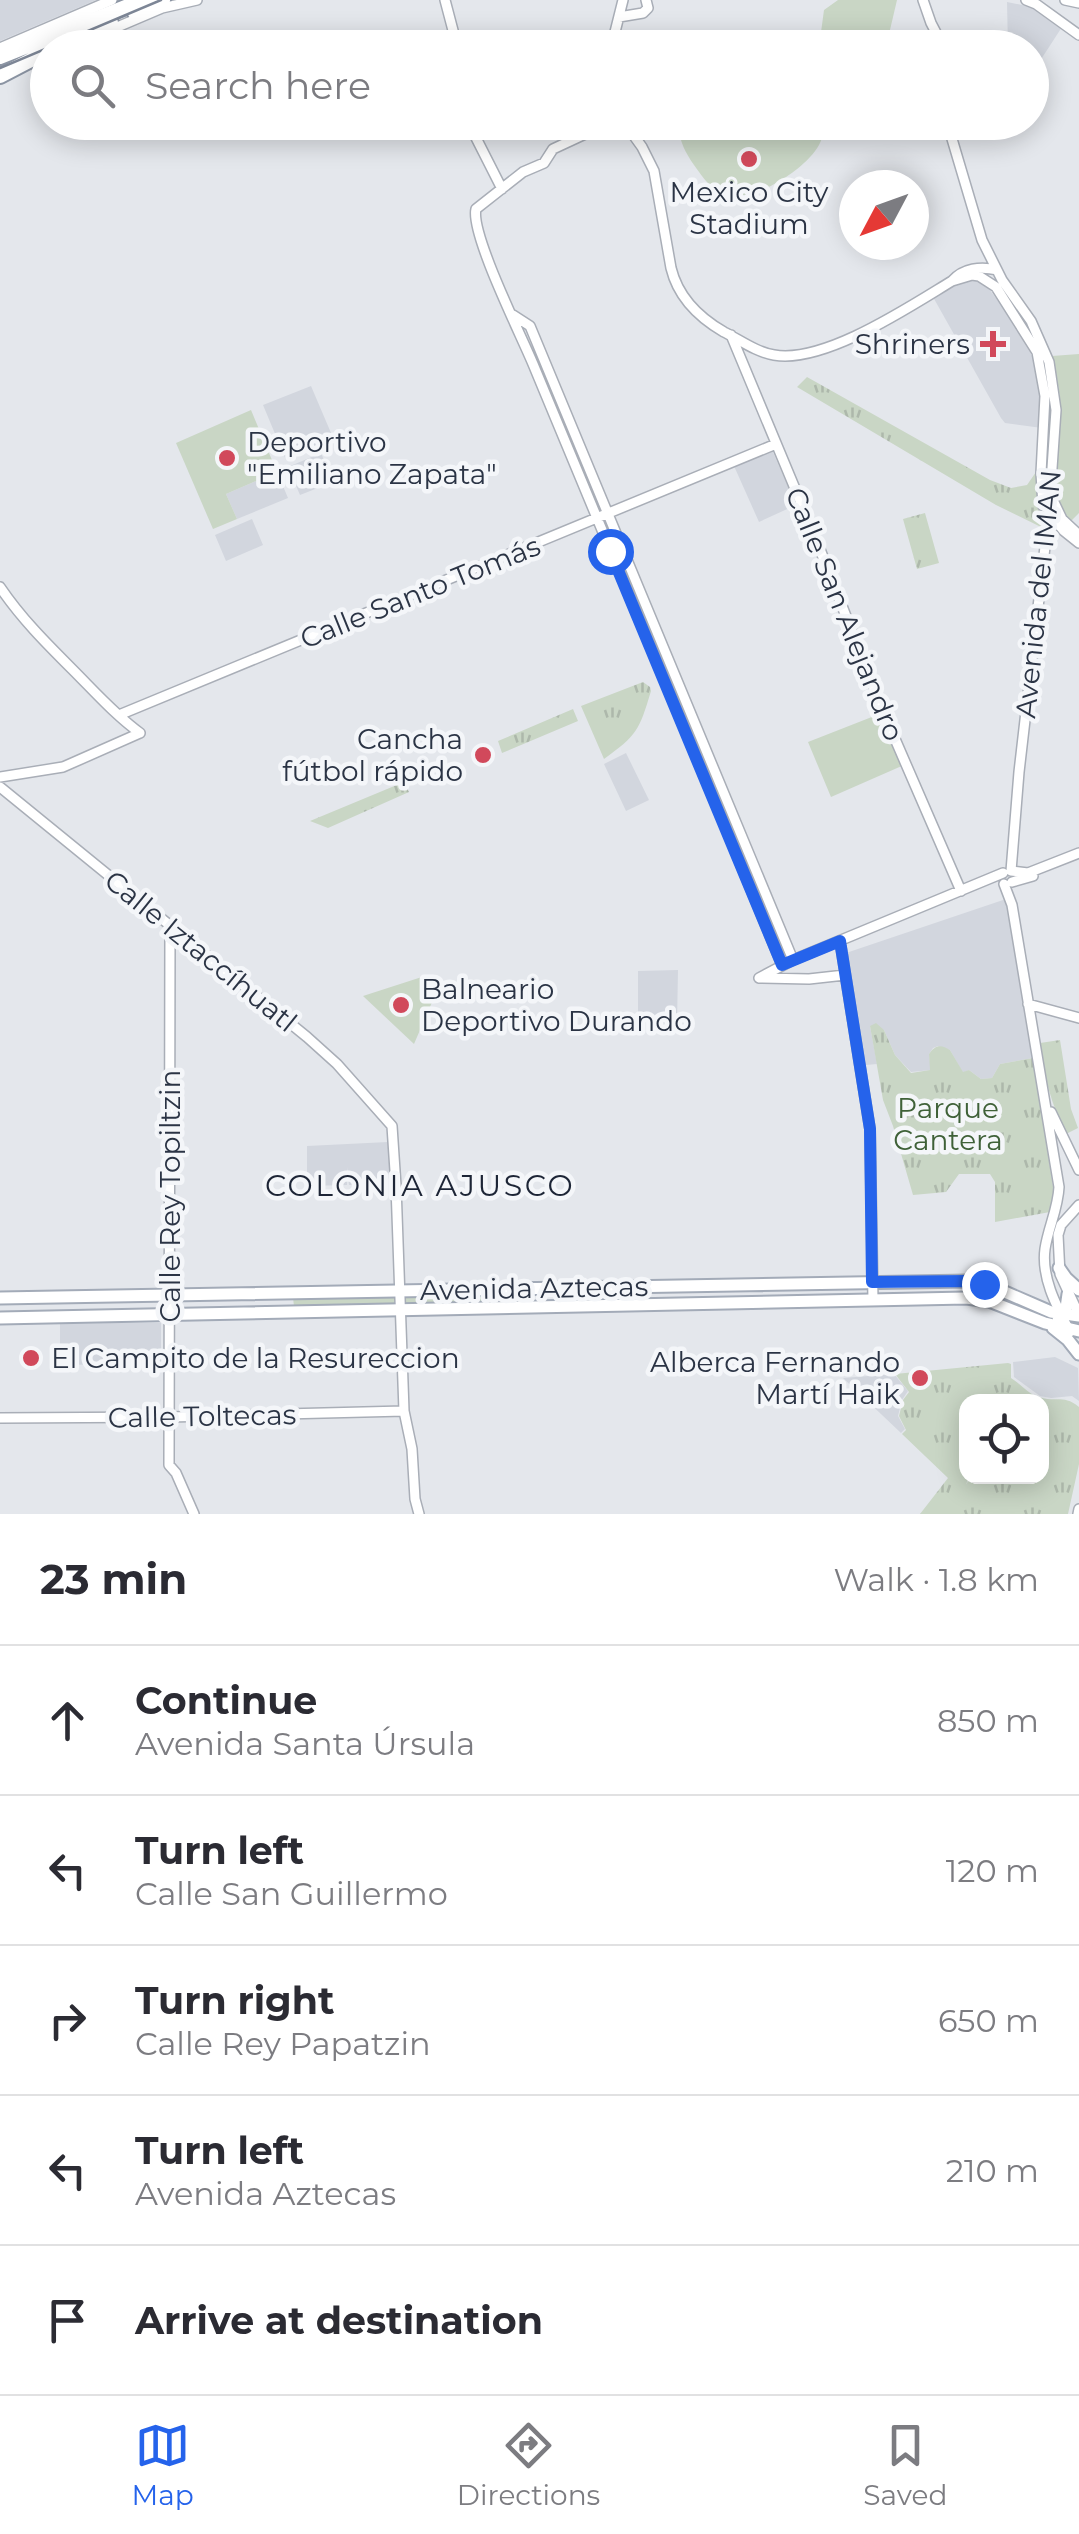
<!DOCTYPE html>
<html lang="en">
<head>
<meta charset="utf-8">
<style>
	body { margin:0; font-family:Montserrat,sans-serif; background:#f7f7f7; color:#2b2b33 }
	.controls { position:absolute; right:30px; bottom:30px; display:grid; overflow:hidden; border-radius:20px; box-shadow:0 5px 25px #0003 }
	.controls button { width:90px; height:90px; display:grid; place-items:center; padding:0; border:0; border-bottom:2px solid #e1e1e2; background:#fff; color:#2b2b33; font:50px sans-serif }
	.compass { position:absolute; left:839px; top:170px; width:90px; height:90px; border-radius:50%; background:#fff; box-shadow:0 5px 25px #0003; rotate:229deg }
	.stop { position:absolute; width:30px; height:30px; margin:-22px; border:8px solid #2563eb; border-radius:50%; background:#fff }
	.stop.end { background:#2563eb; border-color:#fff; box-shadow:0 2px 10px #0008 }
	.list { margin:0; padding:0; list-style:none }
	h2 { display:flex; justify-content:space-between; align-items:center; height:130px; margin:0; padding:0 40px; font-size:42px }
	h2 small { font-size:32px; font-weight:400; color:#7c7c81 }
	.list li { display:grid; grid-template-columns:65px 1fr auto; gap:30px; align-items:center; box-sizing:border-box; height:150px; padding:0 40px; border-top:2px solid #e1e1e2 }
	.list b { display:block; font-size:38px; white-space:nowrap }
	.list p { margin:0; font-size:32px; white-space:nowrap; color:#7c7c81 }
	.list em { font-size:32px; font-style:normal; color:#7c7c81 }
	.icon { flex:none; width:55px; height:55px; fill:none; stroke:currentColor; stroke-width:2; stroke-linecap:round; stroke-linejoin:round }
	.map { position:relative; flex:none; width:1079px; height:1514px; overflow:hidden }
	.search { position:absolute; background:#fff; box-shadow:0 5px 25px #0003; left:30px; right:30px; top:30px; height:110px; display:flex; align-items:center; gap:25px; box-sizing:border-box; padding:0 35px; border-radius:55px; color:#7c7c81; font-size:38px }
	.sheet { height:880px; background:#fff }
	nav { display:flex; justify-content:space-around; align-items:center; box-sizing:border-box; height:140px; border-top:2px solid #e1e1e2; background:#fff; font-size:28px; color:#7c7c81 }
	nav a { display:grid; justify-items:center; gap:5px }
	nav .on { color:#2563eb }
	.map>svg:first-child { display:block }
	.built { fill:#d2d6de }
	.park { fill:url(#park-tufts); fill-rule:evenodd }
	.garden { fill:#c9d6c5 }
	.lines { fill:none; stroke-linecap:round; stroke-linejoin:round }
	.secondary-casing { stroke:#a9aeb7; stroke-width:12 }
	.primary-casing { stroke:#a3abb8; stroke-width:15 }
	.highway-casing { stroke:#8b94a3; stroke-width:18 }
	.secondary { stroke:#fff; stroke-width:9 }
	.primary { stroke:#fff; stroke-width:11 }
	.highway { stroke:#fff; stroke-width:14 }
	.tram { stroke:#7d8696; stroke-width:2.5 }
	.route { stroke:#2563eb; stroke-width:12 }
	.poi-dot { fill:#d1495b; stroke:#f4f6f9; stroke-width:4 }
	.labels { text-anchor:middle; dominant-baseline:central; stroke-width:9; stroke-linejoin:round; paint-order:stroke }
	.poi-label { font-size:28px; fill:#2b3445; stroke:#f4f6f9; text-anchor:end }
	.street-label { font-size:28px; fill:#2b3445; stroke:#f4f6f9 }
	.park-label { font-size:28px; fill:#3f6138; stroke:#f4f6f9 }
	.neighbourhood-label { font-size:30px; letter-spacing:2.5px; fill:#1d2536; stroke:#f4f6f9 }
</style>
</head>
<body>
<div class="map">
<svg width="1079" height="1514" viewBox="0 0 1079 1514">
	<defs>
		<pattern id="park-tufts" width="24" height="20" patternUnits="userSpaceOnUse" patternTransform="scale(2.5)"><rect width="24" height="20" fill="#c9d6c5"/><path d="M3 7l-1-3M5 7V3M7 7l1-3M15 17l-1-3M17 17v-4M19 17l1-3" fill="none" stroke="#adb8ab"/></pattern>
	</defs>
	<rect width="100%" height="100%" fill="#e4e7ec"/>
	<path class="built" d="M0,0H96L0,41Z
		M1007,2L1032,7L1062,27L1038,64L1034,67H1032V48L1008,47Z
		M966,279H975L986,285L1023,334L1039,374L1042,428L1005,423L1001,418L933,297Z
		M311,386L334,440L286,460L263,405Z
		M772,450L796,505L759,522L734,466Z
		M321,453L333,482L300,495L288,467Z
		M277,472L288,498L237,519L226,494Z
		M252,519L263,545L226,561L215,535Z
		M626,753L649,800L626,811L604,764Z
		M1006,899L1033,1058L1000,1064L992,1078L981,1079L969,1070L963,1073L950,1050L938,1046L933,1048L929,1054L931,1070L911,1072L895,1055L884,1030L870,1026L877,1064L866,1065L846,953Z
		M678,970L677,1023L638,1022V971Z
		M388,1142L391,1175L385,1183L349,1185L347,1167V1185L307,1186V1146Z
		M113,1323H161V1363H142L141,1351H124L123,1364L60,1365V1324Z
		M1055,1357L1078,1368L1079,1401L1072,1396L1051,1398L1040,1396L1014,1377L1013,1362Z
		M894,1374L908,1391L902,1400L898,1416L905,1429L901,1433L843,1378Z"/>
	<path class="park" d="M807,377L990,480L1011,488L1027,485L1036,472L1041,527L996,505L797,387Z
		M925,513L939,563L917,569L903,519Z
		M643,682L650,687L651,691C639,731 637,735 604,759L581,706Z
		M573,709L578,721L502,753L498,741Z
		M404,782L409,792L328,828L310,821Z
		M876,1023L884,1030L895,1055L911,1073L930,1070L929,1054C935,1045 941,1044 950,1050L963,1072L969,1070L981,1079L992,1078L1000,1064L1033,1058L1054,1193L1050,1212L995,1222V1182L990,1174H959L946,1192L913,1195L893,1126L883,1100L870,1026Z
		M1060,1040L1071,1109L1078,1128L1066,1134C1051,1104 1044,1076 1040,1043Z
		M518,1290L519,1303L294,1307L293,1297H398L405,1294Z
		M1008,1363L1011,1364V1378C1021,1384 1028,1394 1039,1397C1056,1403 1063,1394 1079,1407V1464L1068,1514H920L948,1478L902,1434L906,1430L899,1416L903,1400L909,1392L895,1374ZM966,1402H1042V1476L972,1477L966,1484L970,1477L966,1476Z"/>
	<path class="garden" d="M838,0H897L886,47H819L824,10Z
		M824,123C824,131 823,138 819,145C806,169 755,202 728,195C712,191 703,178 694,165C685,152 678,139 679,123Z
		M1079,354V513L1070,522C1044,489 1059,450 1060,412C1061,393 1056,374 1052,356Z
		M251,410L277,472L226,494L237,519L213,529L176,443Z
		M882,713L904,765L831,797L808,742Z
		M428,975L439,986L414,1044L363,996Z"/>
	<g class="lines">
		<g class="secondary-casing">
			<path id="secondary" d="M445,0L455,38L452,48
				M923,0L931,23L944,48
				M1026,0L1036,4L1079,35
				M1065,0L1079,3
				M619,17L643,13L648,8L646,0
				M108,31L162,8L197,0
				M0,48L112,0
				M611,48L623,0
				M468,122L502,189
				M611,122L553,149L544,163L523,172L476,209C470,233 521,335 533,364C617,563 700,764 782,965
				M624,122L642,147L654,171L671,268C678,297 698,317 724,332C740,340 756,352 774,355C824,364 909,307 952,281C963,268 981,266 997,270
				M947,122L982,240L1002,280L1031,321L1049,362L1056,410L1049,512L1019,772L1011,871
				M952,281L972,275L979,276L996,287L1037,352L1045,396L1041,473L1043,506
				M513,315L530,326L793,960
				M731,335L816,539L882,709L961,891
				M1052,498L1062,519L1079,535
				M1049,513L1064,531L1079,543
				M0,587C21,618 46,643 72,669C94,691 115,715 140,733
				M119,715L776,444
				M0,777L63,767L140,733
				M0,787L307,1037L337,1064L392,1126L396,1186L404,1411L412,1449L415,1499L419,1514
				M1011,871L1028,873L1079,853
				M1012,882L1033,876
				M1004,884L1012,905L1059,1187C1058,1209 1048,1228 1045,1249C1041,1278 1057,1307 1070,1332
				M170,926L169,1465L176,1473L194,1514
				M840,941L870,1129L873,1300
				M759,978L793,960L1003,873
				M759,978L809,979L845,975
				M1028,1004L1079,1018
				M1051,1112L1079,1170
				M1079,1205L1061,1225L1058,1235L1060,1274L1079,1315
				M0,1418L170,1417L404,1411
				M1078,1514L1079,1509"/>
		</g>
		<g class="primary-casing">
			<path id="primary" d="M1059,1268L1066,1278L1079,1290
				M0,1298L968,1281L984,1283L1051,1312L1079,1316
				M1058,1317L1066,1308L1068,1294
				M0,1318L966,1298L989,1301L1045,1323L1079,1331
				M1053,1328L1068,1340L1079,1354"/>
		</g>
		<g class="highway-casing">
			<path id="highway" d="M135,13L163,0
				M56,48L111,23
				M0,57L143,0
				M0,76L48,51"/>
		</g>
		<use href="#secondary" class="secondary"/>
		<use href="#primary" class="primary"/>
		<use href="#highway" class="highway"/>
		<path class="tram" d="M0,68L161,0"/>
	</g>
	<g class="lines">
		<path class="route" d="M610,551L782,965L840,941L870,1129L872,1282L968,1281L984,1284"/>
	</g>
	<g class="poi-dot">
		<circle cx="749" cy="159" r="10"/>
		<path d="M988 329h10v10h10v10h-10v10h-10v-10h-10v-10h10z"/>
		<circle cx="227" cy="458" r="10"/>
		<circle cx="483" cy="755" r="10"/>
		<circle cx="401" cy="1005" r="10"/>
		<circle cx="31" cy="1358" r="10"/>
		<circle cx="920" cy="1378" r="10"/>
	</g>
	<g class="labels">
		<g class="poi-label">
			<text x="749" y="192" text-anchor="middle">Mexico City<tspan x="749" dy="32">Stadium</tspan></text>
			<text x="970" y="344">Shriners</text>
			<text x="247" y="442" text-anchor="start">Deportivo<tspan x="247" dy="32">"Emiliano Zapata"</tspan></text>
			<text x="463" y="739">Cancha<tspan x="463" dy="32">fútbol rápido</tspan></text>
			<text x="421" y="989" text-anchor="start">Balneario<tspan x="421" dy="32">Deportivo Durando</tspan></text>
			<text x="51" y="1358" text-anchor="start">El Campito de la Resureccion</text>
			<text x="900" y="1362">Alberca Fernando<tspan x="900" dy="32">Martí Haik</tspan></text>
		</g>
		<g class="street-label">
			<text transform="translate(420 592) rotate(-22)">Calle Santo Tomás</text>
			<text transform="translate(1038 594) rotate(-84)">Avenida del IMAN</text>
			<text transform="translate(845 614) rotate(68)">Calle San Alejandro</text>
			<text transform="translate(201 951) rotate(39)">Calle Iztaccíhuatl</text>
			<text transform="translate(170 1196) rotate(-90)">Calle Rey Topiltzin</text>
			<text transform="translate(534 1288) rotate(-1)">Avenida Aztecas</text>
			<text transform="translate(202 1416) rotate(-1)">Calle Toltecas</text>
		</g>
		<g class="park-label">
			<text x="948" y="1108">Parque<tspan x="948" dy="32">Cantera</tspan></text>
		</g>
		<g class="neighbourhood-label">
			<text x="420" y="1185">COLONIA AJUSCO</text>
		</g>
	</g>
</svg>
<div class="controls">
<button><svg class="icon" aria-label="locate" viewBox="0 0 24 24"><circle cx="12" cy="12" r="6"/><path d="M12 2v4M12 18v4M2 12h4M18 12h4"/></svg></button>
</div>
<svg class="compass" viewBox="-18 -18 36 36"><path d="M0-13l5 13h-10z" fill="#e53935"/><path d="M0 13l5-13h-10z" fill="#7c7c81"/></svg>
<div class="stop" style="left:610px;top:551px"></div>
<div class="stop end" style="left:984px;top:1284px"></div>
<div class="search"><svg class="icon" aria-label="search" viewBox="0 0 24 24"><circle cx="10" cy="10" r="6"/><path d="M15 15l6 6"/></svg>Search here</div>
</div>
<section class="sheet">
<h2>23 min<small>Walk · 1.8 km</small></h2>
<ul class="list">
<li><svg class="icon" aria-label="ahead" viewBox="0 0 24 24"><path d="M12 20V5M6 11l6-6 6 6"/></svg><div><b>Continue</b><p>Avenida Santa Úrsula</p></div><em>850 m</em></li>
<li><svg class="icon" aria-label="left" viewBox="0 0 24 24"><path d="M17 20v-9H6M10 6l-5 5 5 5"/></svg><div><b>Turn left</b><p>Calle San Guillermo</p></div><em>120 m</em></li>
<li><svg class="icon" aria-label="right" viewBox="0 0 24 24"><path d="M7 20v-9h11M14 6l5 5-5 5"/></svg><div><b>Turn right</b><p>Calle Rey Papatzin</p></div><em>650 m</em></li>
<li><svg class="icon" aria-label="left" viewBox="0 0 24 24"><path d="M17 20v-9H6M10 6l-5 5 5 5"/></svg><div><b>Turn left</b><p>Avenida Aztecas</p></div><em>210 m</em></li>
<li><svg class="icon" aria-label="arrive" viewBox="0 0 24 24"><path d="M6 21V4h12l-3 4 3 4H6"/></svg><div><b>Arrive at destination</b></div></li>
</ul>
</section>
<nav>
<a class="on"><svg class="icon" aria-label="map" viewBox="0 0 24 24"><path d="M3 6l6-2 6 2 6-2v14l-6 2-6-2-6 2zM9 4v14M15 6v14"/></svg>Map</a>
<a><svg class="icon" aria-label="directions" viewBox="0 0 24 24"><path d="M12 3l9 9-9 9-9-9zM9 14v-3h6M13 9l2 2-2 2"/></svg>Directions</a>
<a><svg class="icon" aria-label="saved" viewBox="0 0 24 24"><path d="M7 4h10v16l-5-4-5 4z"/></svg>Saved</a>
</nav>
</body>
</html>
